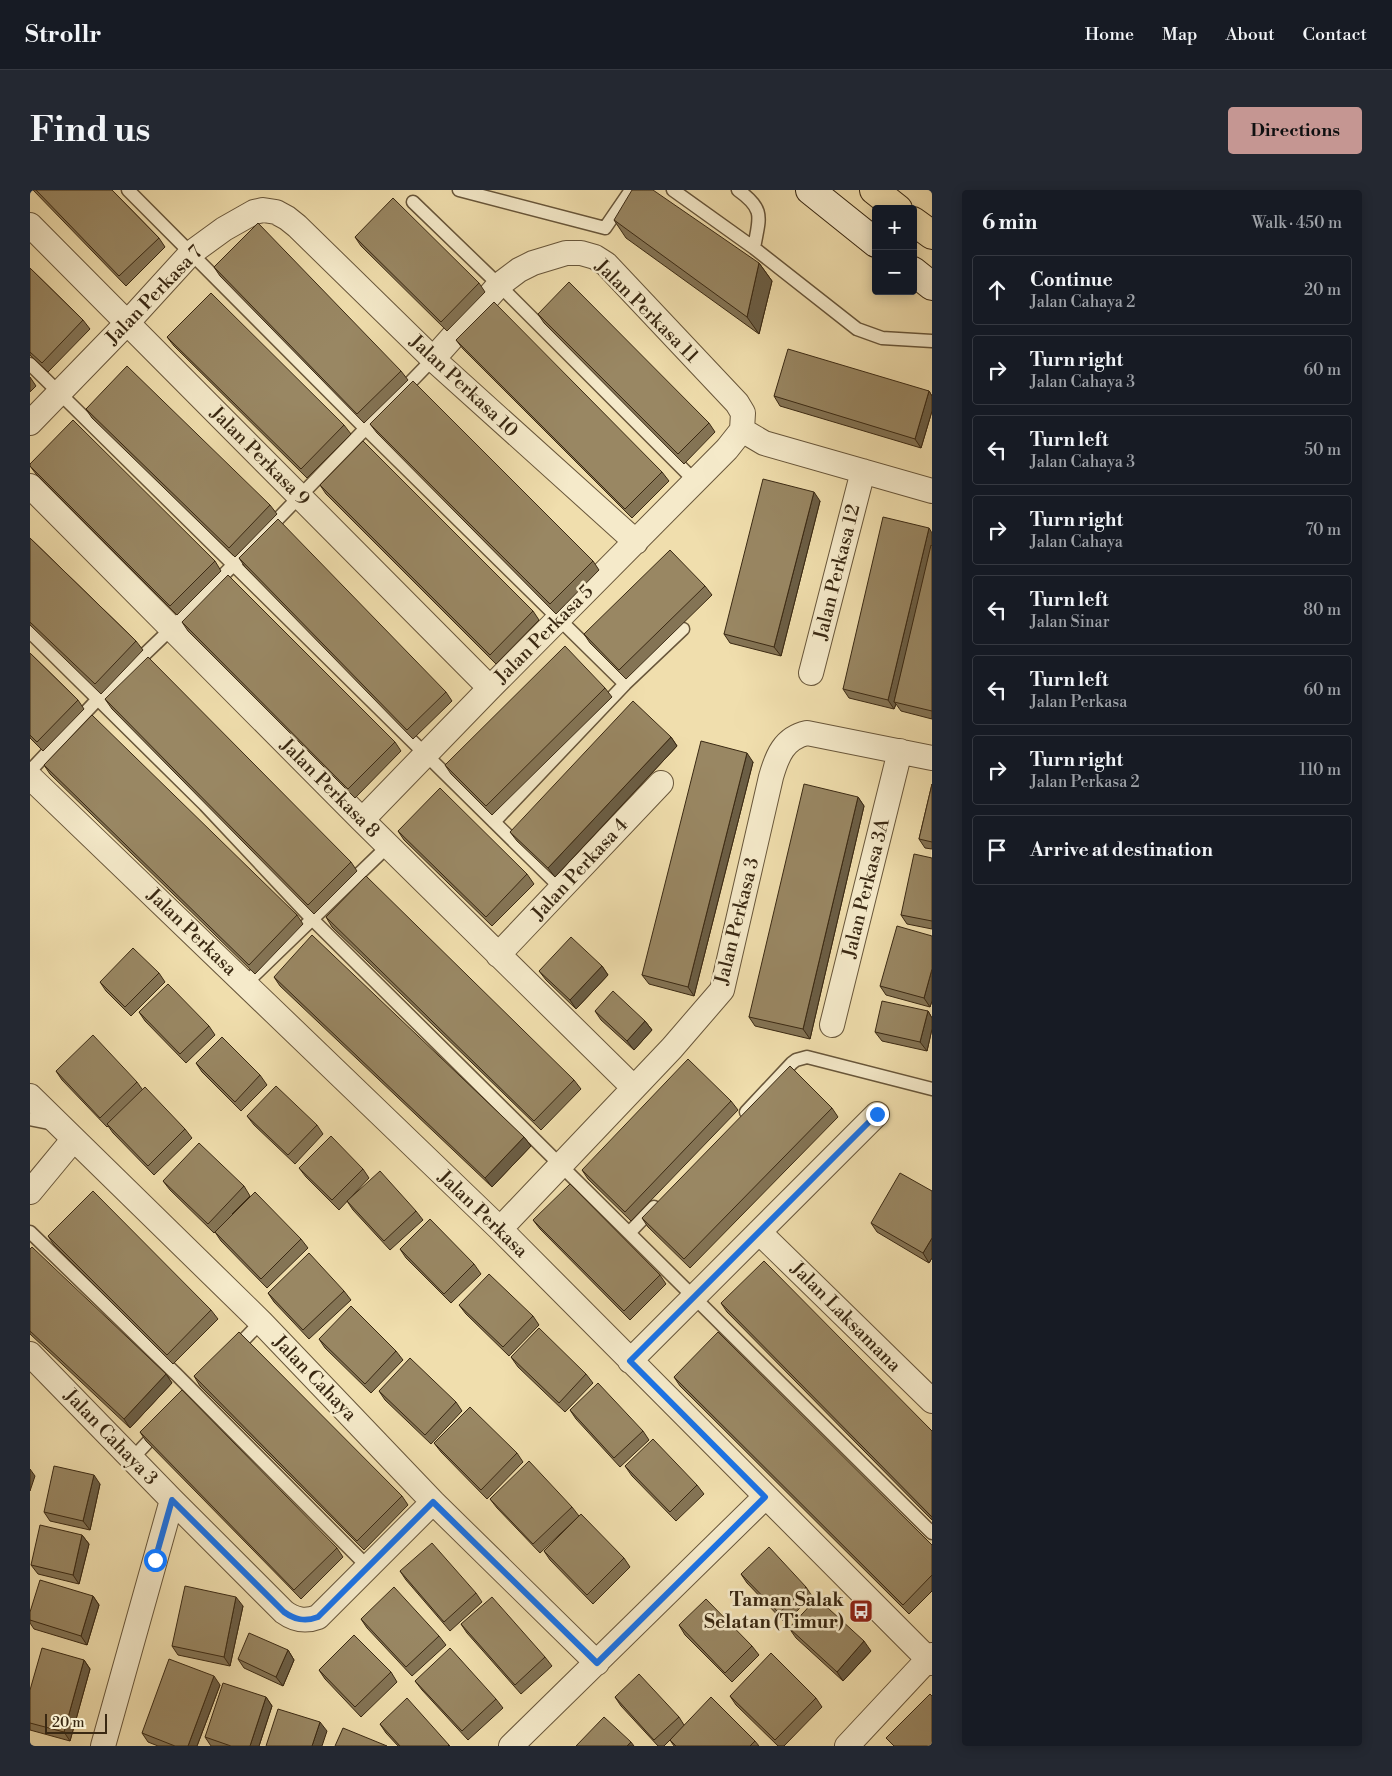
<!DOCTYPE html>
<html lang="en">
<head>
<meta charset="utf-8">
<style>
	body { margin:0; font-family:"Libre Bodoni",serif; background:#242831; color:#f1f3f6 }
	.controls { position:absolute; right:15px; top:15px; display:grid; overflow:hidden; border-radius:5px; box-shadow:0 2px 12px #0003 }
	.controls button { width:45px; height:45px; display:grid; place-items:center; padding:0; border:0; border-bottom:1px solid #363941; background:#171b24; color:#f1f3f6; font:25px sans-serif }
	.scale { position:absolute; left:15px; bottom:12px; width:62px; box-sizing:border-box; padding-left:5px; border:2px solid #3a2913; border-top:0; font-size:14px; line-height:18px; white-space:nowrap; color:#3a2913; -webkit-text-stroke:4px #f5eaca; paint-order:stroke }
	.stop { position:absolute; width:15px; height:15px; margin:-11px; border:4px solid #1a73e8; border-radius:50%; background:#fff }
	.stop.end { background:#1a73e8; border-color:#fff; box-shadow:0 1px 5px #0008 }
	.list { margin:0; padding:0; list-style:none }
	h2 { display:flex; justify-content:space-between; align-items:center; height:65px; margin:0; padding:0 20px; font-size:21px }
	h2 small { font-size:16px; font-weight:400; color:#9ea1a6 }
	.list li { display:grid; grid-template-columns:32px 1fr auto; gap:15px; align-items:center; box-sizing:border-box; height:70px; margin:0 10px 10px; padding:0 10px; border:1px solid #363941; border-radius:5px }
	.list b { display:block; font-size:19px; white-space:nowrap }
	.list p { margin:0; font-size:16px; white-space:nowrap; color:#9ea1a6 }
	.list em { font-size:16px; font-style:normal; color:#9ea1a6 }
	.icon { flex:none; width:28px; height:28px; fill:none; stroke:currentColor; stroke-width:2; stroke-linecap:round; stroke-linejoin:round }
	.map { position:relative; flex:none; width:902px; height:1556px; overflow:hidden; border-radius:5px }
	header { display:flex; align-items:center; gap:30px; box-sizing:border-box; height:70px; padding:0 25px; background:#171b24; border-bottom:1px solid #363941 }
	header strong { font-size:24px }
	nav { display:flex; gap:28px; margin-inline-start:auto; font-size:18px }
	.intro { display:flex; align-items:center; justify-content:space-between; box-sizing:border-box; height:120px; padding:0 30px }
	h1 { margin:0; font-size:35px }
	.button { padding:12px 22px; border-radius:5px; background:#c59692; color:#111; font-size:18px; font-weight:700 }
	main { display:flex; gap:30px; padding:0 30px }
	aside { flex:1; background:#171b24; border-radius:5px; box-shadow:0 2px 12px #0003 }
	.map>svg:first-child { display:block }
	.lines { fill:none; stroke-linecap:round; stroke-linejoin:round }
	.service-casing { stroke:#68563a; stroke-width:15 }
	.minor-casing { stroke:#68563a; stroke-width:26 }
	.secondary-casing { stroke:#3a2913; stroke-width:30 }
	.motorway-casing { stroke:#3a2913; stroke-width:30 }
	.service { stroke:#f5eaca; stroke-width:12 }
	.minor { stroke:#f5eaca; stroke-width:24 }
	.secondary { stroke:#f5eaca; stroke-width:28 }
	.motorway { stroke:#f0dead; stroke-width:28 }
	.wall { fill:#847455; stroke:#3a2913 }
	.shaded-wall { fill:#6b5e45; stroke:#3a2913 }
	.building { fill:#998763; stroke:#3a2913 }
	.route { stroke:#1a73e8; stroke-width:6 }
	.labels { text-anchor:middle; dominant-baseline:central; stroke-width:5; stroke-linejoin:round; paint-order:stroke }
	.street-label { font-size:19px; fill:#3a2913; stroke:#f5eaca }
	.poi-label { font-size:19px; font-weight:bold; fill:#3a2913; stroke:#f5eaca; text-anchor:end }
</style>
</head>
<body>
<header>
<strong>Strollr</strong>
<nav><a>Home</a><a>Map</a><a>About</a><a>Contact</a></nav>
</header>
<div class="intro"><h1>Find us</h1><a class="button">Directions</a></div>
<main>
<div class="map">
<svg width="902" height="1556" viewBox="0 0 902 1556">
	<rect width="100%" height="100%" fill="#f0dead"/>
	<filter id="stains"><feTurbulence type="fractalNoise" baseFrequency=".004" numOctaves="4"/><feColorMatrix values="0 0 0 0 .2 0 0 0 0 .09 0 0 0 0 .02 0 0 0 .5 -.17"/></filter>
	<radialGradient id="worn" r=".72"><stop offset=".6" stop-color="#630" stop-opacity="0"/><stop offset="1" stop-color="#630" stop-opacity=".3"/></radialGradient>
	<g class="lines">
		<g class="service-casing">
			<path id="service" d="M98,0L336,239L595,494
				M429,0L575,38L601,0
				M643,0L724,58
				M708,0C736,20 729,28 724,58L827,139L852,148L902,151
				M383,12L469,95L666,292
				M0,174L531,698
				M0,442L175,615L282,729L902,1343
				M0,581L68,509L142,438L403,169
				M464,632L595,494L653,439
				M215,794L358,656
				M716,922L762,873L766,870L777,867L902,899
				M0,929L24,934
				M0,1042L146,1184L338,1377
				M599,1043L624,1017
				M203,1161L231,1132
				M102,1269L128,1241"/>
		</g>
		<g class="minor-casing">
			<path id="minor" d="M0,35L460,498
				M403,169L469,95L489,80L503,73L536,63H551L565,67L576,74L707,213L713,223L712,240L734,253L902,301
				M0,233L98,132L161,63L194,39L224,22L233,20L246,22L257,28L267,36L403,169L606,352
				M0,296L332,630L604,898
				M781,483L833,281
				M0,587L470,1039L902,1473
				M332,630L460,498L697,259L712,240
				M468,765L631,593
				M802,835L870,561
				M0,906L231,1132L403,1312L567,1473
				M0,1002L43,950
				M470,1039L642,858L692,800L741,587C747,566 754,548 777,543L902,568
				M729,1042L902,1211
				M0,1164L142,1310L254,1422C265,1430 275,1432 288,1427L403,1312
				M600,1171L847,924
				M73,1556L142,1310
				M481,1556L735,1307
				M817,1556L902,1465"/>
		</g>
		<g class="secondary-casing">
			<path id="secondary" d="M780,0L846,53
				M883,81L902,96"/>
		</g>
		<g class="motorway-casing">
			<path id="motorway" d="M844,0L868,19
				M883,31L902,45"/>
		</g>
		<use href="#service" class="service"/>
		<use href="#minor" class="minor"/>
		<use href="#secondary" class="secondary"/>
		<use href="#motorway" class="motorway"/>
	</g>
	<path class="wall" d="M3,0H82L129,48L135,57L96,96Z
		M584,30L729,73L742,91L729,144L596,48Z
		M325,47L449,93L455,102L417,141L331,56Z
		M184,77L371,181L378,190L334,233L190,86Z
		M0,78L53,130L60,139L18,182L0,165Z
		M508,124L679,233L685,242L654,274L514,133Z
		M137,147L314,235L321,244L277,288L144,156Z
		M426,150L632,282L639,291L602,328L433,159Z
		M0,187L6,196L0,202Z
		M899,201L902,206V221L891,258L750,216L744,206Z
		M56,219L240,315L247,324L205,367L62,228Z
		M340,234L563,371L569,380L526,424L347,243Z
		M0,276L185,371L191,381L147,425L6,284Z
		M290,295L503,421L509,430L466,474L296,304Z
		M790,311L751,466L700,453L694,444Z
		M902,343V529L871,521L866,514L864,519L819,508L813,499Z
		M0,348L106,451L113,460L71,504L0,435Z
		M209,368L416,502L422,511L383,549L215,377Z
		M675,396L682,405L596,489L560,453L554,444Z
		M152,432L365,552L371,561L325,608L158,441Z
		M0,463L48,510L54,519L13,561L0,548Z
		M575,498L582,507L462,625L421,584L415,575Z
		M75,509L321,672L327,681L284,724L82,519Z
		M641,547L647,556L525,687L487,651L480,642Z
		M723,572L664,806L619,794L612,785Z
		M14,575L267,725L273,734L225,784L20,584Z
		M902,594V659L895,658L889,649Z
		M828,607L834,616L780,849L725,836L719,827Z
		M368,641L497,684L504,694L462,736L374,650Z
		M902,668V739L877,734L871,725Z
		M296,727L544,890L551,899L511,940L302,737Z
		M902,746V811L900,817L856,805L850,796Z
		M572,776L578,785L546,819L516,790L509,781Z
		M129,783L135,792L101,826L76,801L70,792Z
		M244,787L494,947L501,956L462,997L250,796Z
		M565,821L615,831L622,840L604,860L571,830Z
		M898,821L902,828V839L897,861L852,851L845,842Z
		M109,822L179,836L185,845L156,873L115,831Z
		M166,873L230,885L237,895L211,921L172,882Z
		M26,881L107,892L112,899L155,939L162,948L124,985L83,943L78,936L77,937L32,890Z
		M701,911L708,920L601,1031L558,989L552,980Z
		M802,918L808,927L660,1078L618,1037L612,1028Z
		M217,926L287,935L293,944L265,974L224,935Z
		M269,978L333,979L339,988L309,1020L276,987Z
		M133,991L214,996L220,1006L202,1024L271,1049L278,1058L237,1098L191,1051L185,1042L184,1043L140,1000Z
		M902,1001V1068L899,1073L847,1042L841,1033Z
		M317,1011L386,1021L393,1030L360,1060L323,1020Z
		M503,1030L630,1085L636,1094L600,1130L510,1039Z
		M18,1046L181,1120L188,1129L143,1174L24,1055Z
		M0,1059L136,1184L142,1193L100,1238L0,1144Z
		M370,1059L444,1074L451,1084L421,1113L376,1068Z
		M314,1101L321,1110L279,1149L244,1112L238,1103Z
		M691,1113L902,1241V1330L697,1122Z
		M429,1115L503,1126L509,1135L479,1166L436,1124Z
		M289,1149L366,1161L373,1170L341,1203L295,1158Z
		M481,1167L556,1184L563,1193L535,1222L488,1177Z
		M164,1186L372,1306L378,1315L334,1360L170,1196Z
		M644,1187L902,1355V1401L879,1424L650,1196Z
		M349,1201L426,1212L432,1221L401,1254L355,1210Z
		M540,1220L613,1241L619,1250L590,1277L546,1229Z
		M110,1242L307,1358L313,1367L271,1409L116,1251Z
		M404,1253L487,1263L493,1272L457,1309L411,1262Z
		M595,1276L667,1295L674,1304L646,1331L602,1286Z
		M70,1294L60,1340L20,1331L14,1322Z
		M460,1309L542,1317L549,1326L510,1363L467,1318Z
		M52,1345L59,1354L49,1394L8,1384L1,1375Z
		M514,1361L594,1368L600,1377L563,1414L520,1370Z
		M370,1381L446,1403L452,1412L420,1441L376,1390Z
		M711,1384L776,1397L782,1406L755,1433L717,1393Z
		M63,1406L69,1415L57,1455L4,1439L0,1433V1422Z
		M213,1416L200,1476L148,1465L142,1456Z
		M331,1429L409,1446L416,1455L382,1486L337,1438Z
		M431,1434L515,1467L522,1476L491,1504L437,1443Z
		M649,1435L722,1456L729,1465L702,1492L655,1445Z
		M759,1438L841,1461L813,1491L766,1448Z
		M258,1460L264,1470L253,1496L214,1478L208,1469Z
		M54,1470L60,1479L40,1551L0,1540V1500Z
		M289,1480L361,1482L367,1492L331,1527L295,1489Z
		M385,1491L466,1509L473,1518L438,1550L392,1500Z
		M190,1495L167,1556H128L118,1552L112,1543Z
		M700,1506L786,1508L792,1517L754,1556H748L706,1515Z
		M236,1507L242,1516L229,1556H181L175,1547Z
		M585,1507L649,1527L654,1535L725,1551L729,1556H644L640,1550L634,1556H628L591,1516Z
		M350,1534L419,1555L420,1556H368L356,1543Z"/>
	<path class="shaded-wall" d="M729,73L742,91L729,144L717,127Z
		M899,201L902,206V221L891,258L885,249Z
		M784,302L790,311L751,466L744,457Z
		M899,338L902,343V359L864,512L866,514L864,519L858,510Z
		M641,547L647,556L525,687L518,678Z
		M717,563L723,572L664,806L658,797Z
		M828,607L834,616L780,849L773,839Z
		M572,776L578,785L546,819L540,810Z
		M902,779V811L900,817L894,808Z
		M898,821L902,828V839L897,861L890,852Z
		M615,831L622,840L604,860L597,851Z
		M494,947L501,956L462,997L455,988Z
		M902,1048V1068L899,1073L893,1063Z
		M136,1184L142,1193L100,1238L94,1229Z
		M0,1279L5,1286L0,1301Z
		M64,1285L70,1294L60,1340L53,1331Z
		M52,1345L59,1354L49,1394L43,1385Z
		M63,1406L69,1415L57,1455L51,1446Z
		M206,1407L213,1416L200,1476L194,1467Z
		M834,1451L841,1461L813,1491L807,1482Z
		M258,1460L264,1470L253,1496L246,1487Z
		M54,1470L60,1479L40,1551L34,1542Z
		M184,1486L190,1495L167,1556H158Z
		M236,1507L242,1516L229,1556H220Z
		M290,1532L297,1541L292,1556H282Z
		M601,1552L604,1556H597Z"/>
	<path class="building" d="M6,0H82L129,48L89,86Z
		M602,0H623L729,73L717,127L584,30Z
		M363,8L449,93L411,132L325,47Z
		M228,33L371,181L327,224L184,77Z
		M0,78L53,130L12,173L0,162Z
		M539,92L679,233L648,264L508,124Z
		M181,103L314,235L271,279L137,147Z
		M464,112L632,282L595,319L426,150Z
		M758,159L899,201L885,249L744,206Z
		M97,176L240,315L199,358L56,219Z
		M383,191L563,371L520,414L340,234Z
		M43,230L185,371L140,416L0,276V274Z
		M333,251L503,421L460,465L290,295Z
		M733,289L784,302L744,457L694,444Z
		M853,327L899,338L858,510L813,499Z
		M248,329L416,502L377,540L209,368Z
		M0,348L106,451L65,494L0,432Z
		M901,355L902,356V521L864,512Z
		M640,360L675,396L589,480L554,444Z
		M198,385L365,552L318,599L152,432Z
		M535,456L575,498L456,616L415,575Z
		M0,463L48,510L7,552L0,545Z
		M118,467L321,672L278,715L75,509Z
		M603,511L641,547L518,678L480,642Z
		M62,525L267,725L219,775L14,575Z
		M671,551L717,563L658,797L612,785Z
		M774,594L828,607L773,839L719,827Z
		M902,594V652L889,649Z
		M410,598L497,684L456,727L368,641Z
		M884,664L902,668V731L871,725Z
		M336,686L544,890L504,931L296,727Z
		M867,736L902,746V779L894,808L850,796Z
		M282,745L494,947L455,988L244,787Z
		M541,747L572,776L540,810L509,781Z
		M103,758L129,783L95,817L70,792Z
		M138,794L179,836L150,864L109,822Z
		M583,801L615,831L597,851L565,821Z
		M852,811L898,821L890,852L845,842Z
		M63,845L107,892L70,928L26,881Z
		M192,847L230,885L205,912L166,873Z
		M658,869L701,911L595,1022L552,980Z
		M760,876L802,918L654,1069L612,1028Z
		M246,896L287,935L258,965L217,926Z
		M115,897L155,939L118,976L77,934Z
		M301,946L333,979L302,1010L269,978Z
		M169,953L214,996L178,1034L133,991Z
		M350,981L386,1021L354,1051L317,1011Z
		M870,983L902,1001V1048L893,1063L841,1033Z
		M540,994L630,1085L594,1121L503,1030Z
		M63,1001L181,1120L137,1165L18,1046Z
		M225,1002L271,1049L231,1089L185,1042Z
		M400,1029L444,1074L414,1104L370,1059Z
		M2,1057L136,1184L94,1229L0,1141V1059Z
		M279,1063L314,1101L273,1140L238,1103Z
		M734,1071L902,1241V1327L691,1113Z
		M459,1084L503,1126L473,1157L429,1115Z
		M321,1116L366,1161L335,1194L289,1149Z
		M509,1138L556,1184L529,1213L481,1167Z
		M209,1142L372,1306L327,1351L164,1186Z
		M688,1142L902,1355V1385L873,1415L644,1187Z
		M380,1168L426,1212L395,1245L349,1201Z
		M568,1193L613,1241L584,1268L540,1220Z
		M152,1200L307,1358L264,1400L110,1242Z
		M440,1217L487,1263L451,1300L404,1253Z
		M623,1249L667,1295L640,1322L595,1276Z
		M499,1271L542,1317L503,1354L460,1309Z
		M24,1276L64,1285L53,1331L14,1322Z
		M551,1324L594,1368L557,1405L514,1361Z
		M10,1335L52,1345L43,1385L1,1375Z
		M402,1353L446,1403L414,1432L370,1381Z
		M739,1357L776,1397L749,1423L711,1384Z
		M10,1390L63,1406L51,1446L0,1430V1422Z
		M155,1396L206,1407L194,1467L142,1456Z
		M364,1397L409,1446L376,1477L331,1429Z
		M462,1407L515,1467L485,1495L431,1434Z
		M787,1408L834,1451L807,1482L759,1438Z
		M676,1409L722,1456L695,1483L649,1435Z
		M219,1443L258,1460L246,1487L208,1469Z
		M324,1445L361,1482L325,1517L289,1480Z
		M12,1458L54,1470L34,1542L0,1533V1500Z
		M420,1458L466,1509L432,1541L385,1491Z
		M741,1463L786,1508L745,1550L700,1506Z
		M139,1469L184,1486L158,1556H145L112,1543Z
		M609,1484L649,1527L624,1550L585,1507Z
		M193,1493L236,1507L220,1556H201L175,1547Z
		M900,1504L902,1506V1556H864L856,1548Z
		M681,1507L725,1551L720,1556H646L640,1550Z
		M377,1508L419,1555L418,1556H370L350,1534Z
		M248,1519L290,1532L282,1556H236Z
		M574,1527L601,1552L597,1556H546Z
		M313,1538L357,1556H305Z"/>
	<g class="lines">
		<path class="route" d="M125,1370L142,1310L254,1422C265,1430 275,1432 288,1427L403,1312L567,1473L735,1307L600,1171L847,924"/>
	</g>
	<defs>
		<g id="bus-square" transform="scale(1.25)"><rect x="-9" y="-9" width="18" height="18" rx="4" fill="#8f2418" stroke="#f5eaca"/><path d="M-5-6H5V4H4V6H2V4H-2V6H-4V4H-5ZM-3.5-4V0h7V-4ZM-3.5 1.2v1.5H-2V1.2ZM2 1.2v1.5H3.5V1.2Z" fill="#fff"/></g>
	</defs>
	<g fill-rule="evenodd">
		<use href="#bus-square" x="831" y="1421"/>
	</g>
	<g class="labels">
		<g class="street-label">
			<text transform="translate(124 105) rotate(-46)">Jalan Perkasa 7</text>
			<text transform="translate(617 121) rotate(45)">Jalan Perkasa 11</text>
			<text transform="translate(434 196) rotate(43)">Jalan Perkasa 10</text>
			<text transform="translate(230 266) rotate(45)">Jalan Perkasa 9</text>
			<text transform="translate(807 382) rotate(-76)">Jalan Perkasa 12</text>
			<text transform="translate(514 444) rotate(-45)">Jalan Perkasa 5</text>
			<text transform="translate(300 598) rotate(45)">Jalan Perkasa 8</text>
			<text transform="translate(550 679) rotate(-47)">Jalan Perkasa 4</text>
			<text transform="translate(836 698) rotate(-76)">Jalan Perkasa 3A</text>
			<text transform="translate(707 731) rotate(-76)">Jalan Perkasa 3</text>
			<text transform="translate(162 742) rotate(44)">Jalan Perkasa</text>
			<text transform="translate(453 1024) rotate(44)">Jalan Perkasa</text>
			<text transform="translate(816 1127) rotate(45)">Jalan Laksamana</text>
			<text transform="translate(285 1188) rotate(46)">Jalan Cahaya</text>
			<text transform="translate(81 1247) rotate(46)">Jalan Cahaya 3</text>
		</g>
		<g class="poi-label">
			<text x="814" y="1410">Taman Salak<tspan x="814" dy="22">Selatan (Timur)</tspan></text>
		</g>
	</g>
	<rect width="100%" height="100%" filter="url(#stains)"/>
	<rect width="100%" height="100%" fill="url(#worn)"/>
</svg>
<div class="controls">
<button>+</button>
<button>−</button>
</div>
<div class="scale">20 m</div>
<div class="stop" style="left:125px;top:1370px"></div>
<div class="stop end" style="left:847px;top:924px"></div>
</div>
<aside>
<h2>6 min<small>Walk · 450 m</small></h2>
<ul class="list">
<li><svg class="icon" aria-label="ahead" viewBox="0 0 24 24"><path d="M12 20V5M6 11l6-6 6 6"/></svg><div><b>Continue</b><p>Jalan Cahaya 2</p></div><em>20 m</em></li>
<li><svg class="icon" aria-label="right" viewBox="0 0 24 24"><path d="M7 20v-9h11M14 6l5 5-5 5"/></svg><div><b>Turn right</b><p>Jalan Cahaya 3</p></div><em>60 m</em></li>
<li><svg class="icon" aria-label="left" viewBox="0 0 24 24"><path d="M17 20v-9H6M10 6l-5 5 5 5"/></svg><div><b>Turn left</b><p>Jalan Cahaya 3</p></div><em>50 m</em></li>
<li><svg class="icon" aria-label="right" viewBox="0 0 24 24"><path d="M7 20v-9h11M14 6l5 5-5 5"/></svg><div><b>Turn right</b><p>Jalan Cahaya</p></div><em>70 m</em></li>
<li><svg class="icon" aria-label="left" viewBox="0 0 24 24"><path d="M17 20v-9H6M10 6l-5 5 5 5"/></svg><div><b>Turn left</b><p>Jalan Sinar</p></div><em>80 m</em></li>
<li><svg class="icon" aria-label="left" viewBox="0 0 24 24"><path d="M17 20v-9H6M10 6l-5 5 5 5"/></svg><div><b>Turn left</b><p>Jalan Perkasa</p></div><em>60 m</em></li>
<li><svg class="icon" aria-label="right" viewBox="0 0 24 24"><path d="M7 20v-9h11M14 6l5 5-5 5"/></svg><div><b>Turn right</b><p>Jalan Perkasa 2</p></div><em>110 m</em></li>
<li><svg class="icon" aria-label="arrive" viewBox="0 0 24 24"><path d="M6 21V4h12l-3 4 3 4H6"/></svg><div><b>Arrive at destination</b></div></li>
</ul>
</aside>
</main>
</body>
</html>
